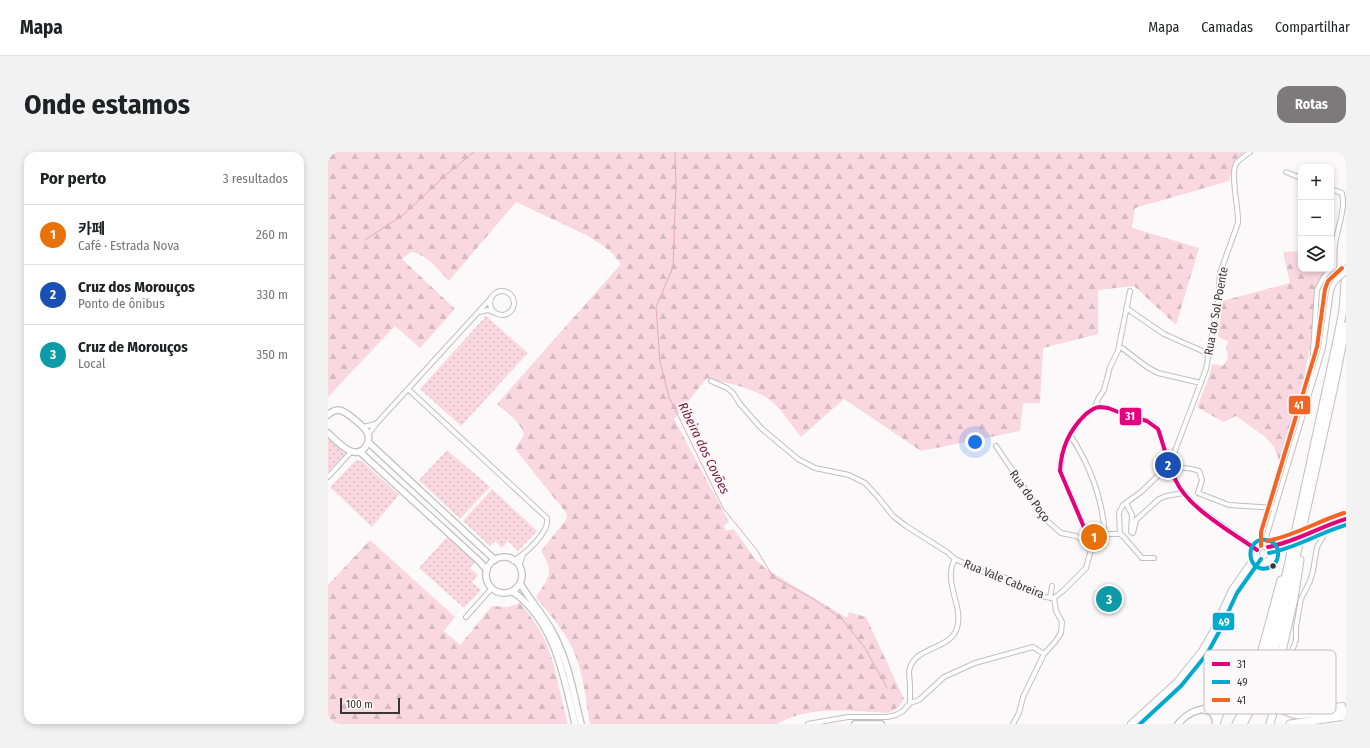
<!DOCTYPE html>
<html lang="pt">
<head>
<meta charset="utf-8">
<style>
	body { margin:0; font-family:"Fira Sans Condensed","Noto Sans KR",sans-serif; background:#f2f2f2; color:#202124 }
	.controls { position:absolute; right:12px; top:12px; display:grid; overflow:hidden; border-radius:8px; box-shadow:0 2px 6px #0003 }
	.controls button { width:36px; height:36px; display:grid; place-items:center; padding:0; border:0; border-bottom:1px solid #e0e0e0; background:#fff; color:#202124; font:20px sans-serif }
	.scale { position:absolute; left:12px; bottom:10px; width:60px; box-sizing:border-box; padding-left:4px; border:2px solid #383636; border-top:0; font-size:11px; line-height:14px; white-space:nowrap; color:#383636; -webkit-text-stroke:3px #fdf8f9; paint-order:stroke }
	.you { position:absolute; left:647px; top:290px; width:14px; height:14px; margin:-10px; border:3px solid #fff; border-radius:50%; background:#1a73e8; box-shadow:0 0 0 6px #1a73e833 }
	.badge { display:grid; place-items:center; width:26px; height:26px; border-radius:50%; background:#7d7a7b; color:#fff; font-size:13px; font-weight:700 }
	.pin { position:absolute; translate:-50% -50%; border:2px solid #fff; box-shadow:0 1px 4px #0006 }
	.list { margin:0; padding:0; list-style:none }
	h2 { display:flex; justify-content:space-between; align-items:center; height:52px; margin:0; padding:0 16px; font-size:17px }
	h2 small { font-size:13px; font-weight:400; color:#757577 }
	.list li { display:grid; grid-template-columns:26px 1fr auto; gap:12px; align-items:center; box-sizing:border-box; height:60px; padding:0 16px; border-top:1px solid #e0e0e0 }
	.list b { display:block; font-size:15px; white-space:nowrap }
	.list p { margin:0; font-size:13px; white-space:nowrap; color:#757577 }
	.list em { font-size:13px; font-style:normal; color:#757577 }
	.icon { flex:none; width:22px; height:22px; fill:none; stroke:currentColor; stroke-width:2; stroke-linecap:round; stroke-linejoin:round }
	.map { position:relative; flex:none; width:1018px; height:572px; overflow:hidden; border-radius:12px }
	header { display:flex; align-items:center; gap:24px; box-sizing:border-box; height:56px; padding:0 20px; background:#fff; border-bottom:1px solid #e0e0e0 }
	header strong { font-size:19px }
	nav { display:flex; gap:22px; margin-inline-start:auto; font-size:14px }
	.intro { display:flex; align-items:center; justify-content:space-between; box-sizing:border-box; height:96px; padding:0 24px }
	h1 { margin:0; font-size:28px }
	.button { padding:10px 18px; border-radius:12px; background:#7d7a7b; color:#fff; font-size:14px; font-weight:700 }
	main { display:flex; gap:24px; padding:0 24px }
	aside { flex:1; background:#fff; border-radius:12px; box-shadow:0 2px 6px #0003 }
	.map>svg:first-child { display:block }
	.grass { fill:url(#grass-dots) }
	.forest { fill:url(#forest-firs) }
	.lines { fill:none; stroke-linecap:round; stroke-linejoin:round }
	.stream { stroke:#e1acbc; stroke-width:1 }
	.street-casing { stroke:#c1bfbf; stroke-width:6 }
	.secondary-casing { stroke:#c1bfbf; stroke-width:8 }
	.primary-casing { stroke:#c1bfbf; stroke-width:8 }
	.highway-casing { stroke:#c1bfbf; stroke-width:9 }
	.street { stroke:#fffefe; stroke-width:4 }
	.secondary { stroke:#fffefe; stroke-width:5.5 }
	.primary { stroke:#fffefe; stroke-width:6 }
	.highway { stroke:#fffefe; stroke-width:7 }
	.street-bridge-casing { stroke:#c1bfbf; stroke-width:6; stroke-linecap:butt }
	.primary-bridge-casing { stroke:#c1bfbf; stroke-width:8; stroke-linecap:butt }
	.highway-bridge-casing { stroke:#c1bfbf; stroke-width:9; stroke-linecap:butt }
	.street-bridge { stroke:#fffefe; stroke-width:4 }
	.primary-bridge { stroke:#fffefe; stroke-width:6 }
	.highway-bridge { stroke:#fffefe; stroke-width:7 }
	.bus-1-casing { stroke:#fdf8f9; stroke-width:7 }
	.bus-2-casing { stroke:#fdf8f9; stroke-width:7 }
	.bus-3-casing { stroke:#fdf8f9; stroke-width:7 }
	.bus-1 { stroke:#e5007d; stroke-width:4 }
	.bus-2 { stroke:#00a9ce; stroke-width:4 }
	.bus-3 { stroke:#f26522; stroke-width:4 }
	.bus-dot { fill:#383636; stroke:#fdf8f9; stroke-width:1.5 }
	.labels { text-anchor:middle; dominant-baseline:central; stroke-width:3.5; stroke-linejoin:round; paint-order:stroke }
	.street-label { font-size:12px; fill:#383636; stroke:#fdf8f9 }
	.water-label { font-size:13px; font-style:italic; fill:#721a3e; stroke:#fdf8f9 }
	.key { fill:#fdf8f9; stroke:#c2bebe; stroke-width:1 }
	.key-label { font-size:11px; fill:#383636 }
	.line-badge { stroke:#fdf8f9; stroke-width:1.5 }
	.badge-label { font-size:11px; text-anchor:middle; font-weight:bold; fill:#fff }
</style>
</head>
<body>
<header>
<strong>Mapa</strong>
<nav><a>Mapa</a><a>Camadas</a><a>Compartilhar</a></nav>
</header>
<div class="intro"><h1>Onde estamos</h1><a class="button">Rotas</a></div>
<main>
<aside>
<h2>Por perto<small>3 resultados</small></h2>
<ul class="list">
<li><span class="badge" style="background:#e8710a">1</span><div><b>카페</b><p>Café · Estrada Nova</p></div><em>260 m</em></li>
<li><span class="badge" style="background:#1a4fb4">2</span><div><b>Cruz dos Morouços</b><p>Ponto de ônibus</p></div><em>330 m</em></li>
<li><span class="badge" style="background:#0f9aa8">3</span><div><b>Cruz de Morouços</b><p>Local</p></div><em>350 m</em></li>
</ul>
</aside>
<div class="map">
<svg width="1018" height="572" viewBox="0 0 1018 572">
	<defs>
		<pattern id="grass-dots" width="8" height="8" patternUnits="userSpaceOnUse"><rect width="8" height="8" fill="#f9d8e1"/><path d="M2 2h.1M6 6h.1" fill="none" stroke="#d6bac2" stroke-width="1.8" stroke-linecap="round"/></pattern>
		<pattern id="forest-firs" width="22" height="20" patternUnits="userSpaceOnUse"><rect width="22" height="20" fill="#f9d8e1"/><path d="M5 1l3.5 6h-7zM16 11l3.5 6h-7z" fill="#d6bac2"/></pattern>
	</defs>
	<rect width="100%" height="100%" fill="#fcf9fa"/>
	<path class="grass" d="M158,164L200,201L133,274L92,237Z
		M0,287L17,302L0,320Z
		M119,298L162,335L132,367L91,328Z
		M28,308L34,309L71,343L44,375L2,335Z
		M164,337L209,379L190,399L180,389L174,396L167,389L162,394L135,369Z
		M119,385L147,410L142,416L150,423L144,430L153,438L136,456L91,416Z"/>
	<path class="forest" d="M0,0H916L906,10L901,29L807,56L804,76L871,96L848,173L806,134L770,138V182L715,196L712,251H695L692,279L593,299L516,247L473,285C464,274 455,259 443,249C425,235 401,232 379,226L346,267L401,370L396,374L398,379L406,377L427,407L437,416L461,431L519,466L521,460L538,465L576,547C572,554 567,559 559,561C523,559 481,553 449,572H262C258,550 256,526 248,505C240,483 223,464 208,445C221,425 227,421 213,399L238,368L239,362L187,297L196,283C193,270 179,261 169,252L293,112L283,100L271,91L258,83L188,50L121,129C110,118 99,102 83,100L74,107L127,157L92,196L67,174L0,245Z
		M973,99V117H1000L992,126L989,134L985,180L967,270L954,316L946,295L936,284L908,264L895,270L869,255L881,225L884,212L895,214L899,208L900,202L898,197L900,189L890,185L894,149L962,131L955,100Z
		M42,388L127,465L116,479L132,493L164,454L180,455L192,451C200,461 208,471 214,482C227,507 232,544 240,572H0V433Z"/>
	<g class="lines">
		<path class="stream" d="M347,0L348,33L345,115L328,155L332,210L341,245L395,356L429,398L445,425L484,446L514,467L537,496L559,536
			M37,88L75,63L119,22L146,0"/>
		<g class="street-casing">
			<path id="street" d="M958,20L973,26
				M162 151a12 12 0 1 1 24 0a12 12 0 1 1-24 0Z
				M798,156L836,182L881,202
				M151,160L160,158L165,160
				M791,195L794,196L819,215L830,221L873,231
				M383,229L399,236L405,241L412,252L433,276L470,307L487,316L521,323L537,331L550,345L565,364L578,374L619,400L627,407L653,419L681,427L717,445L726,446
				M983,231L989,138C994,128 997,121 1006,115C1007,108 1006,100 1007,93C1009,77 1018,57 1014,41L1003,37
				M80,237L219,366C222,380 197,402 185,409
				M767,255L770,247L776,238L782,215L790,199L802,139
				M35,275L48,272
				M40,283L48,272L164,145
				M742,283C762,313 774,346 777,382
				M668,294L718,368L733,381L748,384L755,388L763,398
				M842,312L878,217L890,149L892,121L910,71C911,57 902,22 908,12C911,7 917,4 922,0
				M0,325L23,300
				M798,351L804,363L803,380L805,381L808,368L831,347L838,344L856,341
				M999,373L998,380L989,395L985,419L982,429L973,447L968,475V488L957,518L956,530L961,549L964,553L971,555H995L1015,553
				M792,382L791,361L795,353L813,340L836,318C846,315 861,315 871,319L874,328L870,341L901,353L947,356
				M792,382L795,384L814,406H826
				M939,385V394
				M764,394L732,319C731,297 744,274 761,260C763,259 766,256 768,255C778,253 789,260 798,263C811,267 821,266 830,277L848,330L857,342L871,357L929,398
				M932,395L939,382L995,196L1003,139L1005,133L1009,128
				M191,414L195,403
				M722,446L724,434
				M726,446L736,438L758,416L764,394L774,384L777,382H792
				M138,465L164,436
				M582,551L591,548L616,525L647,511L705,495L716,502
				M480,572L520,565H559L568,563L575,559L582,551C582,545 582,539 582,533C582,529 581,524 581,520C584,494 622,499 629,476C636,454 614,429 627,407
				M685,572L691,561L695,545L716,502L727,490L733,481L734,470L728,459L726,446"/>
		</g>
		<g class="secondary-casing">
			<path id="secondary" d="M0,263C3,260 7,258 11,258C18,259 37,275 40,282C41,286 40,291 38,294C27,311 9,289 0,281
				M40,290L167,408
				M32,300L151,409L159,418
				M158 423a18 18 0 1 1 36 0a18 18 0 1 1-36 0Z
				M192,431C201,447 214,461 223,477C240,507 245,539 253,572
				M184,439C227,469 236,525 247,572
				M875,558C884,559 886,562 888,570
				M527,572H553
				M850,572C865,554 878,559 897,550"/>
		</g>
		<g class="primary-casing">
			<path id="primary" d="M993,376L1018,367
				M928 402a8 8 0 1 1 16 0a8 8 0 1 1-16 0Z
				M803,572L849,530L874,499L886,478L904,438L928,404"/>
		</g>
		<g class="highway-casing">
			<path id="highway" d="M946,501L951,482L1006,234L1018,174
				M940,502L948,469L1010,184L1015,158L1018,117
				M931,526C940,528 944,532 949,540
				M918,528L927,513L934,498L953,428
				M948,550C954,558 960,562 970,563L1018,558
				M888,572C893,555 904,533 921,526
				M908,572L926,537
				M915,572L932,540
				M942,572L948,550L950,517L966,447L972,408
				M962,572L1018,564"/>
		</g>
		<use href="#street" class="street"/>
		<use href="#secondary" class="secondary"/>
		<use href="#primary" class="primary"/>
		<use href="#highway" class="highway"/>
		<g class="street-bridge-casing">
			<path id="street-bridge" d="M1009,128L1018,120"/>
		</g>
		<g class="primary-bridge-casing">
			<path id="primary-bridge" d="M952,393L993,376"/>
		</g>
		<g class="highway-bridge-casing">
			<path id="highway-bridge" d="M926,537L940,502
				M932,540L946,501"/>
		</g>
		<use href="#street-bridge" class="street-bridge"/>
		<use href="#primary-bridge" class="primary-bridge"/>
		<use href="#highway-bridge" class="highway-bridge"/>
		<g class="bus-1-casing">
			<path id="bus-1" d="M764,394L732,319C733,297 742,277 758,262C762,259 766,255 772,255L780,256L798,263L819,269L830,277C836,294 840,313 848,329C860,356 905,381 929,398
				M940,395C968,390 991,375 1018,367"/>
		</g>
		<g class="bus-2-casing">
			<path id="bus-2" d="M941,401C968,396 991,381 1018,373
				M950,404C949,410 946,414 940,416C918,422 916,385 938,388C947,389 951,396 950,404
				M812,572L853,534L879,502L891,480L909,441L933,407"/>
		</g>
		<g class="bus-3-casing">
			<path id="bus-3" d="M939,389C966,384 990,369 1016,361
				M933,394V380L989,195L997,137L1000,129L1014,116"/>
		</g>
		<use href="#bus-1" class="bus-1"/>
		<use href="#bus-2" class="bus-2"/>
		<use href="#bus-3" class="bus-3"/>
	</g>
	<circle class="bus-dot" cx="945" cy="414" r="3.5"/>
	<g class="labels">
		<g class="street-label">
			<text transform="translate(888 159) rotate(-80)">Rua do Sol Poente</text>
			<text transform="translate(702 344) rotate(54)">Rua do Poço</text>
			<text transform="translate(676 427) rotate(22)">Rua Vale Cabreira</text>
		</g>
		<g class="water-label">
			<text transform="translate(376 296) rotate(64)">Ribeira dos Covões</text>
		</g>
	</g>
	<rect x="876" y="498" width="132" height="64" rx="6" class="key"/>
	<rect x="884" y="510" width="18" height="4" fill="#e5007d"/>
	<rect x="884" y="528" width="18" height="4" fill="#00a9ce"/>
	<rect x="884" y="546" width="18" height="4" fill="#f26522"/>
	<g class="key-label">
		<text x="909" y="516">31</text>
		<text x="909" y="534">49</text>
		<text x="909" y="552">41</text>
	</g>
	<g class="line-badge">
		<rect x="960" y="243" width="23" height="20" rx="4" fill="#f26522"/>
		<rect x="791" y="255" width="23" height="19" rx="4" fill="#e5007d"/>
		<rect x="884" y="460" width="23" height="19" rx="4" fill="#00a9ce"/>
	</g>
	<g class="badge-label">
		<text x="971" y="257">41</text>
		<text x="802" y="268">31</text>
		<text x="896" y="474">49</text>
	</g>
</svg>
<div class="controls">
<button>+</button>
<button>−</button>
<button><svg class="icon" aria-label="layers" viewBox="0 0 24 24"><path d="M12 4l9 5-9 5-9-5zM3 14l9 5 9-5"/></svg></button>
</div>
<div class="scale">100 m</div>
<div class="you"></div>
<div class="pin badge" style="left:766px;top:385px;background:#e8710a">1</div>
<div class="pin badge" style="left:840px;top:313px;background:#1a4fb4">2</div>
<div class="pin badge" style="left:781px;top:447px;background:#0f9aa8">3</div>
</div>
</main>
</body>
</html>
